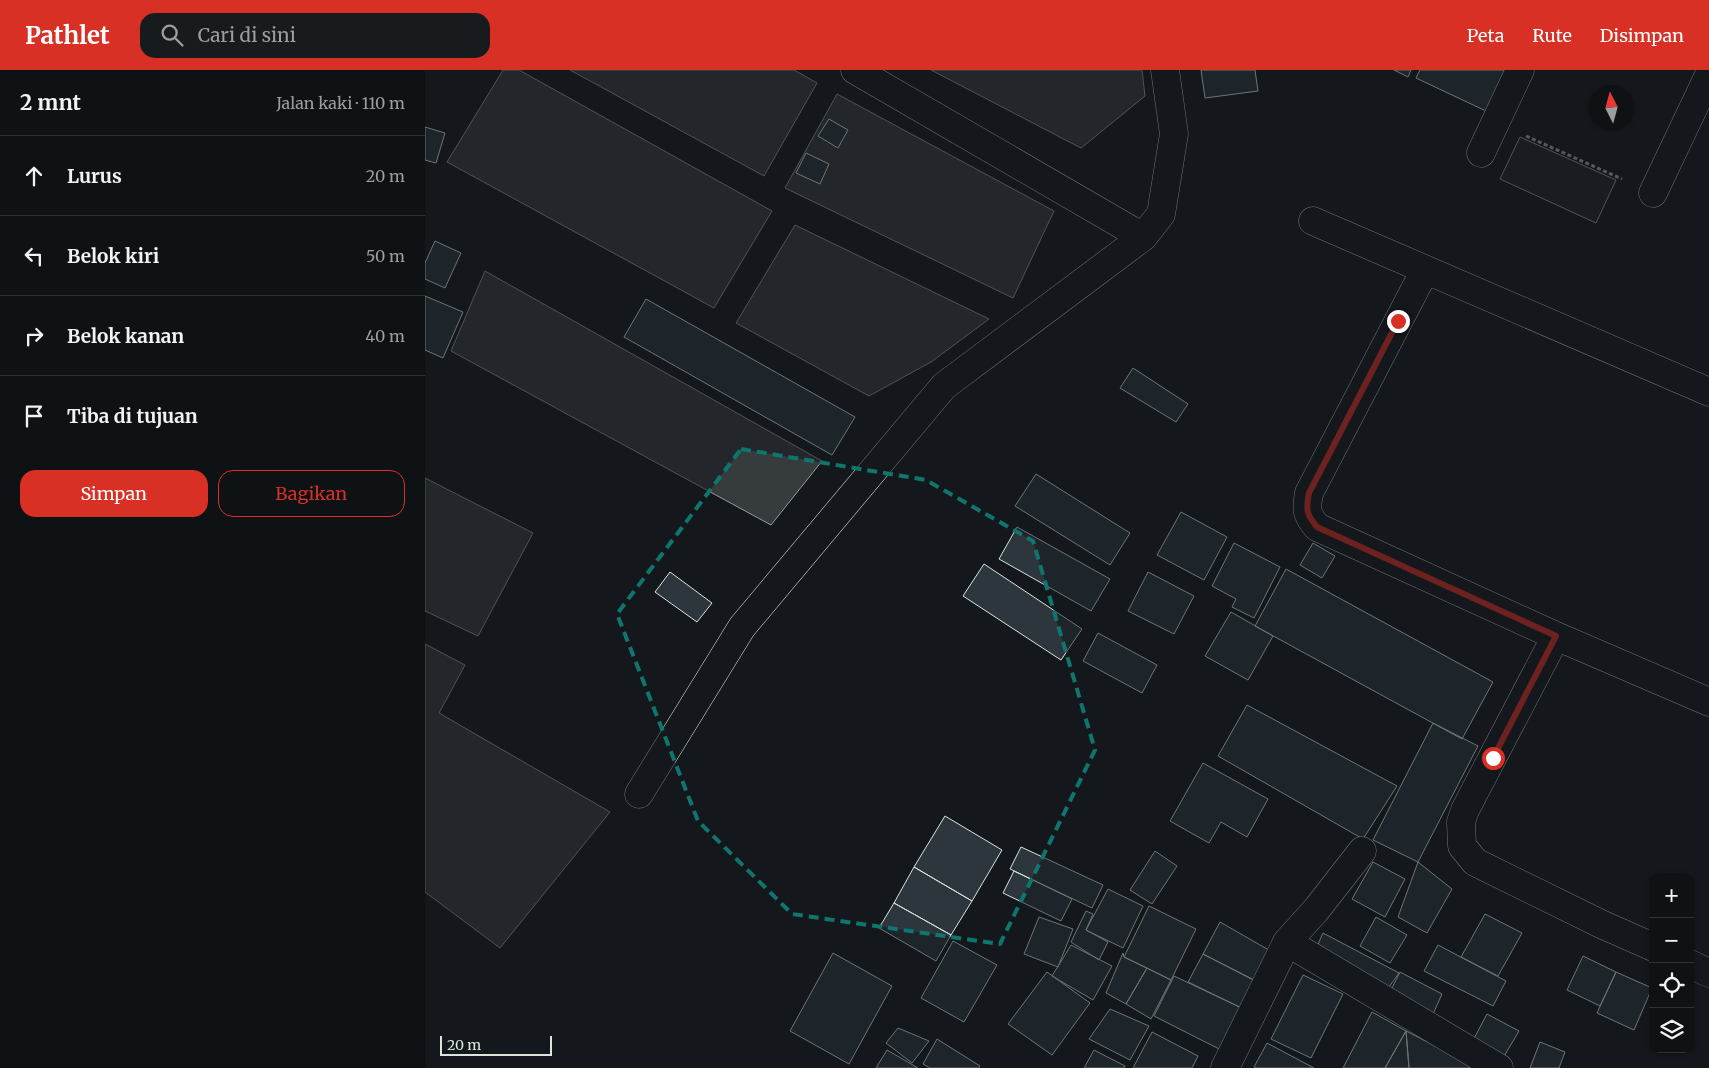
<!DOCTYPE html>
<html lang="id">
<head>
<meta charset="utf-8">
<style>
	body { margin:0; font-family:Merriweather,serif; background:#181b1e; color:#f1f3f6 }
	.controls { position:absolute; right:15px; bottom:15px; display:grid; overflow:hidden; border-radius:10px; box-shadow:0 1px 4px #0004 }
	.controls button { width:45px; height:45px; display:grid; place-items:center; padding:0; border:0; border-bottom:1px solid #2f3234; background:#0f1215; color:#f1f3f6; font:25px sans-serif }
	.compass { position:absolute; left:1164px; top:15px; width:45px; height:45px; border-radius:50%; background:#0f1215; box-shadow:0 1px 4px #0004; rotate:354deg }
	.scale { position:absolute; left:15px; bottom:12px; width:112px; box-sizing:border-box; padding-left:5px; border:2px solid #d8e6dc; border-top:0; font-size:14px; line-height:18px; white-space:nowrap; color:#d8e6dc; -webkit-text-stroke:4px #14181c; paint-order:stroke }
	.stop { position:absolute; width:15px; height:15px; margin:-11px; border:4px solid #d93025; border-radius:50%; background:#fff }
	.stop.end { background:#d93025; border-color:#fff; box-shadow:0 1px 5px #0008 }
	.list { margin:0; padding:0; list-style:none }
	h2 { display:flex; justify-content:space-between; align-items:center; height:65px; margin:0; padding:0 20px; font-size:21px }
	h2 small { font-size:16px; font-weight:400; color:#9b9ea0 }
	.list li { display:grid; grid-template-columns:32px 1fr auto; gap:15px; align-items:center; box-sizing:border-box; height:80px; padding:0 20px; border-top:1px solid #2f3234 }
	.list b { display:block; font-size:19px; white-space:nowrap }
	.list em { font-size:16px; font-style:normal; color:#9b9ea0 }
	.actions { display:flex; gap:10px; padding:15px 20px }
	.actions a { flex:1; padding:11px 0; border:1px solid #d93025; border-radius:15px; text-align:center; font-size:18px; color:#d93025 }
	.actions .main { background:#d93025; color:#fff }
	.icon { flex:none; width:28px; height:28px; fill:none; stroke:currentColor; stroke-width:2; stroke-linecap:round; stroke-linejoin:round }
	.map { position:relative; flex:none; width:1284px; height:998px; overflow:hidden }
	header { display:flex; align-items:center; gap:30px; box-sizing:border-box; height:70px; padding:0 25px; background:#d93025; color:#fff }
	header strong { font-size:24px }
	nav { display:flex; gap:28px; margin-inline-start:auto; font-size:18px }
	.search { width:350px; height:45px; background:#181b1e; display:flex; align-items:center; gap:12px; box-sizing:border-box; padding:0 18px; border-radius:15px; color:#9b9ea0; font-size:19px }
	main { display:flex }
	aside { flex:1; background:#0f1215 }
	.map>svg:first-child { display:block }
	.green { fill:#202428; stroke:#939e99 }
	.water { fill:#363b3e; stroke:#939e99 }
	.building { fill:#2c363c; stroke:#d8e6dc }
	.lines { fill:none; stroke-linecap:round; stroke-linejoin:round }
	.minor-casing { stroke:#d8e6dc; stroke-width:29 }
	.path { stroke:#9da8a2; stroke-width:3; stroke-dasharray:4 2.5; stroke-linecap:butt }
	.minor { stroke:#14181c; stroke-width:28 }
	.route { stroke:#d93025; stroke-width:6 }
	.marked { fill:none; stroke:#0f766e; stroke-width:4; stroke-dasharray:10 6; stroke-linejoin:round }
</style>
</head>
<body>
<header>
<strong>Pathlet</strong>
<div class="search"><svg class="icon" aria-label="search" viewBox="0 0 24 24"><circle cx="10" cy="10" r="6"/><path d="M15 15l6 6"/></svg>Cari di sini</div>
<nav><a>Peta</a><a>Rute</a><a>Disimpan</a></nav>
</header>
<main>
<aside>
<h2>2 mnt<small>Jalan kaki · 110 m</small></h2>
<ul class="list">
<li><svg class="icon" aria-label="ahead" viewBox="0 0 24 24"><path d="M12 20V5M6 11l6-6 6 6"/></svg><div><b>Lurus</b></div><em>20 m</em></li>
<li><svg class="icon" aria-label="left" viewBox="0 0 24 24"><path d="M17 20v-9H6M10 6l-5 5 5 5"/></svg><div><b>Belok kiri</b></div><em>50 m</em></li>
<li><svg class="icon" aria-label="right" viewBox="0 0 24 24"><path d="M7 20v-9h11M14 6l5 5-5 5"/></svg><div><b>Belok kanan</b></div><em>40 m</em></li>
<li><svg class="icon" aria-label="arrive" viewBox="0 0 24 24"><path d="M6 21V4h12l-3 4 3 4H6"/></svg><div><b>Tiba di tujuan</b></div></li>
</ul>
<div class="actions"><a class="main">Simpan</a><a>Bagikan</a></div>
</aside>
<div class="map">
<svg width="1284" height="998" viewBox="0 0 1284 998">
	<rect width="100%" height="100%" fill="#14181c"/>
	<path class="green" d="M1095,67L1191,110L1171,153L1075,109Z"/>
	<path class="water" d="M78,0H94L347,141L289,238L22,92Z
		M145,0H369L392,13L339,106Z
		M506,0H717L720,26L656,78Z
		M412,24L629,141L588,228L360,118Z
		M370,155L564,249L506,292L444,326L311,253Z
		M60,201L397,391L346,455L26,281Z
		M0,408L108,463L53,566L0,541Z
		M0,574L40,595L14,643L185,742L75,878L0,822Z"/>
	<path class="building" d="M776,0H830L833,21L780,28Z
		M969,0H986L983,7Z
		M995,0H1078L1080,1L1061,41L991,8Z
		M404,49L423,60L413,78L393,66Z
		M0,57L20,63L11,93L0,90Z
		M381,83L404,94L395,114L371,103Z
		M10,171L36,183L20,218L0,209V193Z
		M0,226L38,242L18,288L0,280Z
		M221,229L430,347L407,385L199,267Z
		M708,298L763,334L751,352L695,318Z
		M611,404L705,463L685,495L590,436Z
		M756,442L802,467L779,510L732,485Z
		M592,457L685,509L666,541L574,489Z
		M809,473L855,497L829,548L807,537L811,529L787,516Z
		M888,473L910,486L897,508L875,495Z
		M559,494L657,559L636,590L538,526Z
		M861,499L1068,612L1037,669L830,556Z
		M245,502L287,533L272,552L230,522Z
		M723,502L769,526L749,564L703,541Z
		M806,542L848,566L823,610L780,586Z
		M673,563L732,595L717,623L658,591Z
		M822,635L972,716L938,769L793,686Z
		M1008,653L1053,676L993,792L948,770Z
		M778,693L843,729L822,767L796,752L784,773L745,751Z
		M520,746L577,780L547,831L489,797Z
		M596,777L678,815L667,838L585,799Z
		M730,781L752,796L727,834L705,820Z
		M948,792L980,809L960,847L927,829Z
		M993,792L1027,819L1002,863L973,847Z
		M489,797L547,831L526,865L469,833Z
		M589,801L647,829L636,851L578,823Z
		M683,819L718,836L698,878L661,860Z
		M469,833L526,865L511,891L454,858Z
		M724,836L771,859L746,910L699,887Z
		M661,841L668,844L661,860L683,872L674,890L646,872Z
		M1060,844L1097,863L1073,906L1036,887Z
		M614,847L648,859L633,897L599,884Z
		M951,847L982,865L965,893L935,876Z
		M795,852L849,883L834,913L778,884Z
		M898,863L974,903L959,924L889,883Z
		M528,871L572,895L539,952L496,928Z
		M646,875L687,896L668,930L627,906Z
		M1013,875L1081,911L1068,936L999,901Z
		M408,883L467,916L424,994L365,961Z
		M698,883L699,887L722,898L701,934L681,923Z
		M778,884L839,915L827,943L763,912Z
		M1158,886L1191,902L1175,936L1142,920Z
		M722,898L746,910L726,949L701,934Z
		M622,902L665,933L627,985L583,954Z
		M975,902L1017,924L1004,953L962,928Z
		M1191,902L1227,918L1209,960L1172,943Z
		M878,905L918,924L886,988L846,969Z
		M749,906L827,943L806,985L729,946Z
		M685,939L724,956L705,990L664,969Z
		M947,942L981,961L960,998H918Z
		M1062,944L1094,961L1075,993L1045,976Z
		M473,958L504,971L487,993L461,973Z
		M981,961L1053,998H984Z
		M981,961L984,998H960Z
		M727,962L773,986L767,998H708Z
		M512,969L555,996L554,998H505L498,994Z
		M1115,972L1140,982L1134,998H1105Z
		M842,973L889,998H832L829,997Z
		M462,980L493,998H451Z
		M669,980L700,996L699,998H659Z"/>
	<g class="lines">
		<g class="minor-casing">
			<path id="minor" d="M430,0L718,167L736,144L749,64L740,0
				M1056,83L1095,0
				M1228,123L1284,5
				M888,151L1284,322
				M1000,200L884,423C881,439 881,444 892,457L1131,566L1284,632
				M1131,566L1040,740L1036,752L1037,776L1050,792L1176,854L1228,877
				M214,724L317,557L519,316L718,167
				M862,872L1074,998
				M1265,894L1284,903
				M800,998L862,872L891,840L937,781"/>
		</g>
		<path class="path" d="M1101,66L1197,109"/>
		<use href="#minor" class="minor"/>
	</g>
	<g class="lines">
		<path class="route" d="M973,251L884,423C881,439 881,444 892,457L1131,566L1068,688"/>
	</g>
	<path d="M0 0H1284V998H0ZM316,379L501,410L608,471L670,680L575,874L367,844L273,751L192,544Z" fill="#14181c" fill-opacity=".55" fill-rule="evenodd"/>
	<path class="marked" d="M316,379L501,410L608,471L670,680L575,874L367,844L273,751L192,544Z"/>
</svg>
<div class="controls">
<button>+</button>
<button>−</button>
<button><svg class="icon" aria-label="locate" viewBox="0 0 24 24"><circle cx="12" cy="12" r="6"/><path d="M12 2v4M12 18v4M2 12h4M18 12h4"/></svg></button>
<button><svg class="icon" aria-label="layers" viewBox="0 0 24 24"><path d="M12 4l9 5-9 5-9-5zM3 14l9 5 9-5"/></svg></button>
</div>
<svg class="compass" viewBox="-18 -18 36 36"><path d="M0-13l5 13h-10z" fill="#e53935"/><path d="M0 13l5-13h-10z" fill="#9b9ea0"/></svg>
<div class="scale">20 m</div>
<div class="stop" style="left:1068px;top:688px"></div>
<div class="stop end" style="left:973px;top:251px"></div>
</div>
</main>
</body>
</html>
